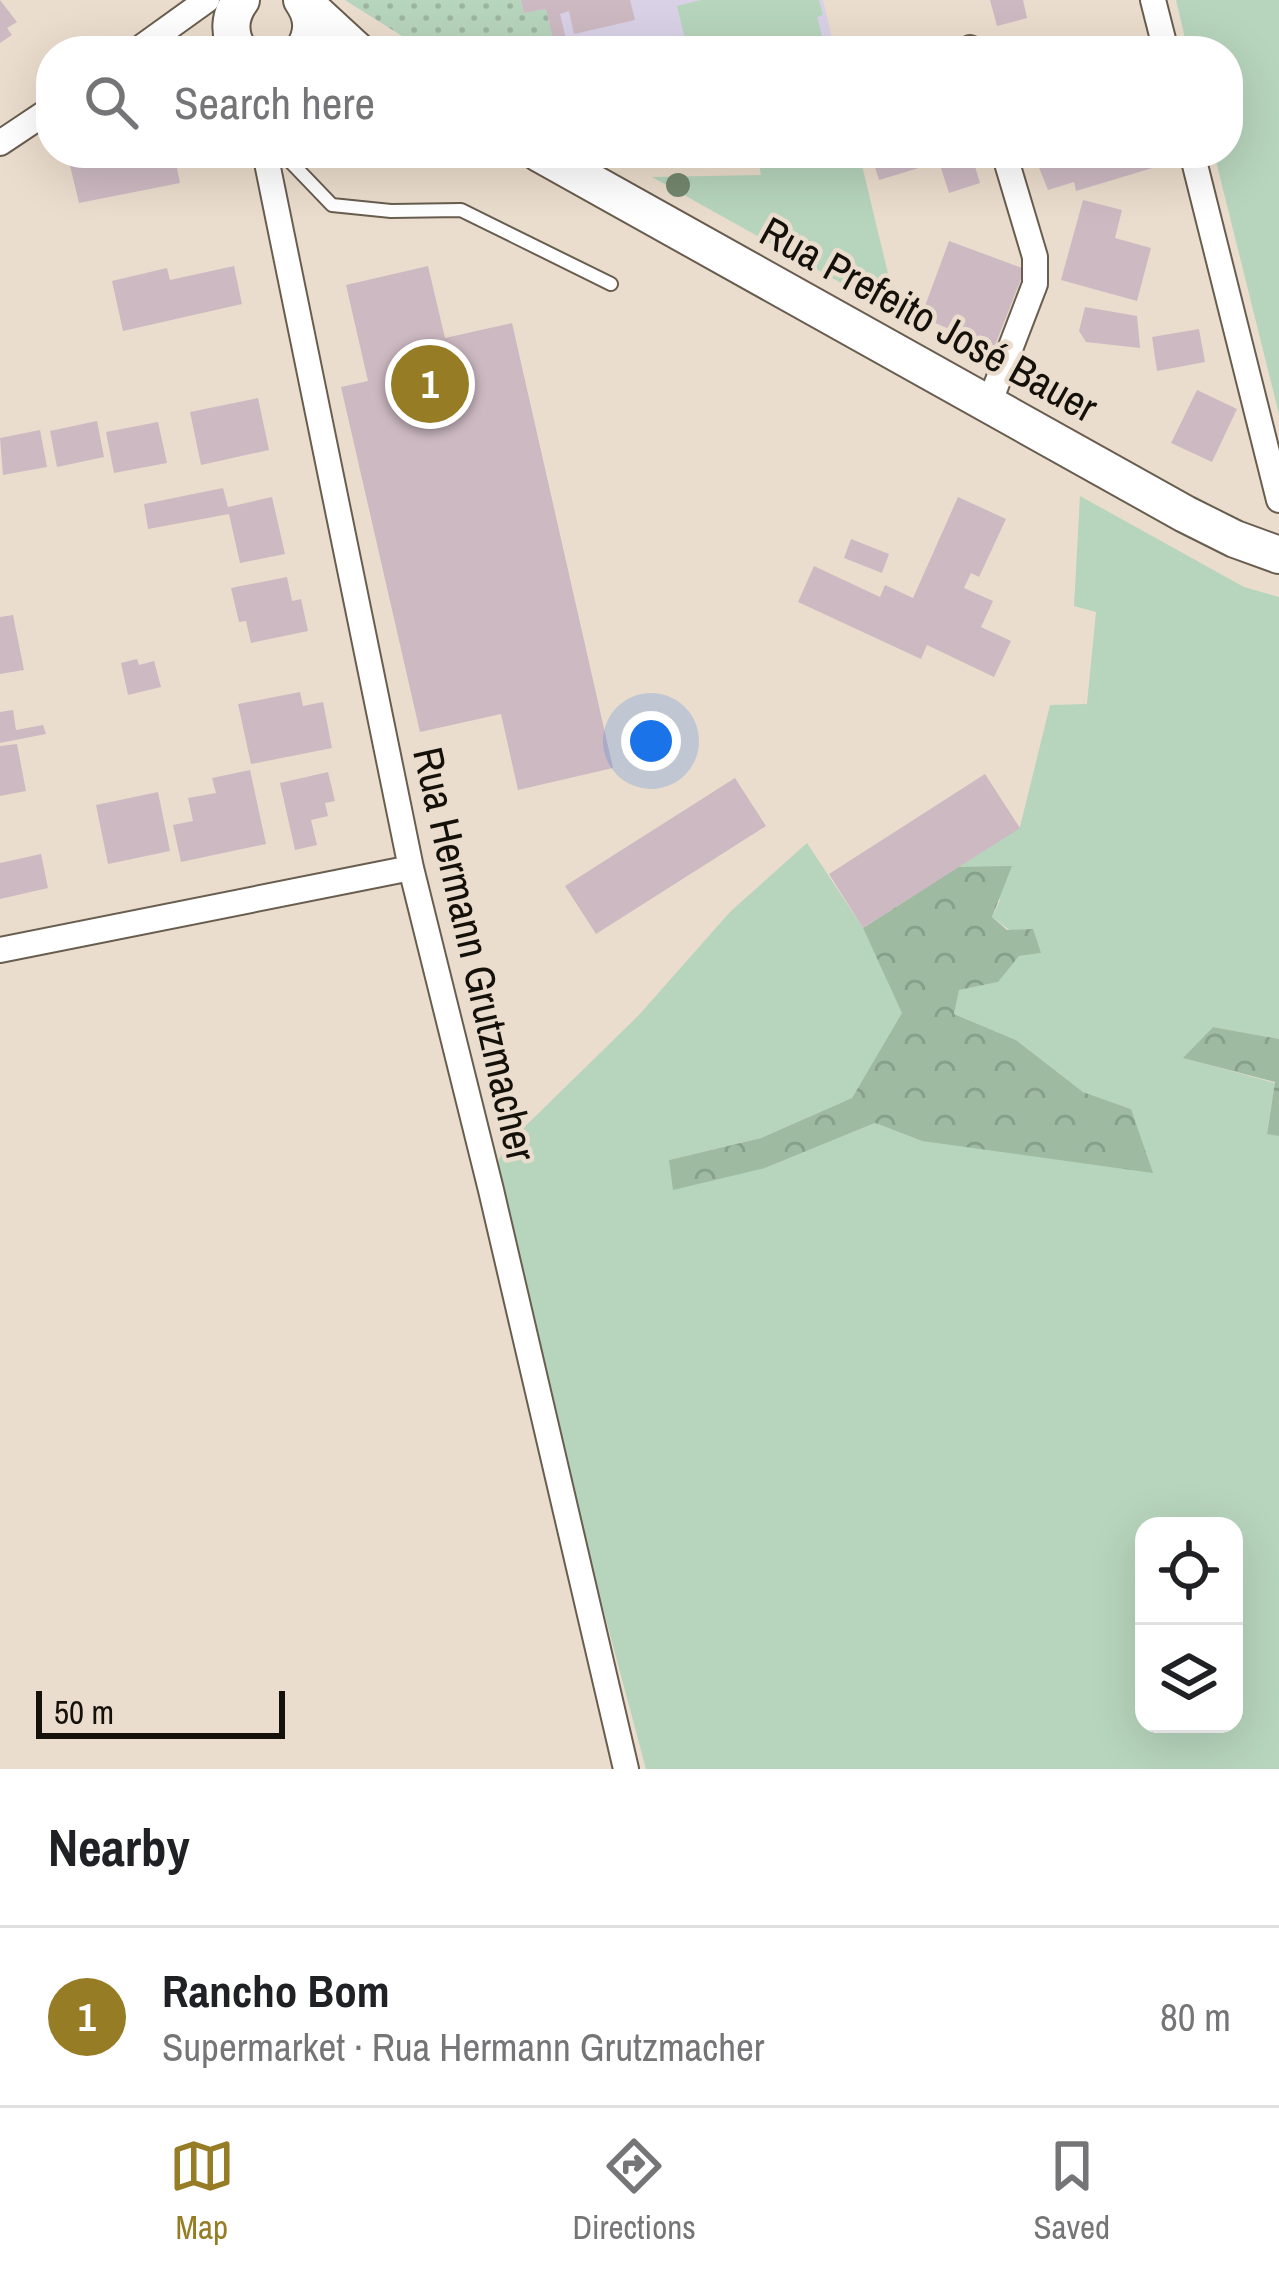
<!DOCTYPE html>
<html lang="en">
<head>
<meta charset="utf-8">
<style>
	body { margin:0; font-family:"Archivo Narrow",sans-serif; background:#f6f6f6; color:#202124 }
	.controls { position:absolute; right:36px; bottom:36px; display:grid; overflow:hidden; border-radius:24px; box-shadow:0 12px 48px #0002 }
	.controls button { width:108px; height:108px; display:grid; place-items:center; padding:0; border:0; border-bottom:3px solid #e0e0e0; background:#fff; color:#202124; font:60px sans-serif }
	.scale { position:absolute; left:36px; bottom:30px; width:249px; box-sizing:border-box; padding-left:12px; border:6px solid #14100a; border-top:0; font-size:33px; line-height:42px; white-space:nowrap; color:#14100a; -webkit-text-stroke:9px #ebddcd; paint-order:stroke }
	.you { position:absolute; left:651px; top:741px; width:42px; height:42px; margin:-30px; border:9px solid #fff; border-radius:50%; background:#1a73e8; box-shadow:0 0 0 18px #1a73e833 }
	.badge { display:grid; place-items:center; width:78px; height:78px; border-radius:50%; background:#967c24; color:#fff; font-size:39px; font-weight:700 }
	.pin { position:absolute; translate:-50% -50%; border:6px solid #fff; box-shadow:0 3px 12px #0006 }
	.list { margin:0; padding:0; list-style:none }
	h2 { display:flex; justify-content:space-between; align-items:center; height:156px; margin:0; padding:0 48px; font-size:51px }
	h2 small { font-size:39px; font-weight:400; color:#757577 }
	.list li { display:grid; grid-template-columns:78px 1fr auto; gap:36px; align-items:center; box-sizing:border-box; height:180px; padding:0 48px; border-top:3px solid #e0e0e0 }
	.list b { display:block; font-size:45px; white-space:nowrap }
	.list p { margin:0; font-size:39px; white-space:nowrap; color:#757577 }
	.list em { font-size:39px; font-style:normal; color:#757577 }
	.icon { flex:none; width:66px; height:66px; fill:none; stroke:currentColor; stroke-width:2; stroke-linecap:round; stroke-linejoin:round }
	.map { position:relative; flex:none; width:1279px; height:1769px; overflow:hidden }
	.search { position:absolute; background:#fff; box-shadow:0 12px 48px #0002; left:36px; right:36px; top:36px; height:132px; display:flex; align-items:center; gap:30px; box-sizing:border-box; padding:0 42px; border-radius:48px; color:#757577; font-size:45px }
	.sheet { height:336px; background:#fff }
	nav { display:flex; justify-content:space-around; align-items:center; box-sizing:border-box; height:168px; border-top:3px solid #e0e0e0; background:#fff; font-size:33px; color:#757577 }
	nav a { display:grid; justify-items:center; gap:6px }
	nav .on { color:#967c24 }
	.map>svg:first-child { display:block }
	.education { fill:#d9d1e6 }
	.green { fill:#b7d4bc; fill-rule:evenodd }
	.forest { fill:url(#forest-crowns) }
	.park { fill:url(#park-dots) }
	.building { fill:#cdb9c2 }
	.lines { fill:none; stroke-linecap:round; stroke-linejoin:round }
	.lane-casing { stroke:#685d4f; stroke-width:16 }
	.street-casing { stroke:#685d4f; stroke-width:28 }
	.secondary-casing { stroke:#685d4f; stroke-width:40 }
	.lane { stroke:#fff; stroke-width:12 }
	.street { stroke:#fff; stroke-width:24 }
	.secondary { stroke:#fff; stroke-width:36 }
	.tree { fill:#74886e }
	.labels { text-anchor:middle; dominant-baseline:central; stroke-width:9; stroke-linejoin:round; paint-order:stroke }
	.street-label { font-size:42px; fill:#14100a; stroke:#ebddcd }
</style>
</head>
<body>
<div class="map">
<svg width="1279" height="1769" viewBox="0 0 1279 1769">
	<defs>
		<pattern id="forest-crowns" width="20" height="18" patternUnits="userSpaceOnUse" patternTransform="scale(3)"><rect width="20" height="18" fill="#9ebba2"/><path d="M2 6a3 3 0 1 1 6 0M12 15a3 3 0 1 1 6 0" fill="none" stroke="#87a08a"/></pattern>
		<pattern id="park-dots" width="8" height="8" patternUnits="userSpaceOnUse" patternTransform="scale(3)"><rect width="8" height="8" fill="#b7d4bc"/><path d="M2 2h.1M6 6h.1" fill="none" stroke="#9cb5a0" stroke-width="1.8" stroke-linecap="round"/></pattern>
	</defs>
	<rect width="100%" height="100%" fill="#ebddcd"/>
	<path class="education" d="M345,0H823L835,51H426Z"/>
	<path class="green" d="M701,0H819L823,15L817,17L826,51H688L677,6Z
		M1176,0H1279V414L1214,153H1228V51H1188Z
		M757,153H859L898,315L652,177L761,175Z
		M1080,496L1244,587L1279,597V1039L1213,1027L1184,1058L1275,1083L1267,1133L1279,1136V1769H646L491,1190L495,1168L506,1145L638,1016L730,912L807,843L863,928L903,1013L852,1098L761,1138L669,1160L765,1168L875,1123L922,1141L1131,1109L1083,1092L1016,1040L954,1014L958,990L997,982L1019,956L1040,953L992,917L1000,900L958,867L1020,827L1050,705L1087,704L1096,612L1074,606ZM1144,1526H1234V1724H1144Z"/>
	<path class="forest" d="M1012,866L992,917L1007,930L1033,929L1041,953L1019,956L998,982L959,990L954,1014L1016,1040L1083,1092L1131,1109L1153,1173L922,1141L875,1123L765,1168L673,1190L669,1160L761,1138L852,1098L902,1013L863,928L958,867Z
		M1213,1027L1279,1039V1136L1267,1134L1275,1082L1183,1058Z"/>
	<path class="park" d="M345,0H521L524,13L546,9L556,51H426Z"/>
	<path class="building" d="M0,0L17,22L7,28L12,35L0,43Z
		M521,0H630L635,20L574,34L569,11L560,14L569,51H556L546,9L524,13Z
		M990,0H1023L1027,18L997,26Z
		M67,153H174L180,183L79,203Z
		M875,153H918L922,167L879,180L871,154Z
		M936,153H971L980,183L949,193Z
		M1033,153H1156L1159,166L1076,191L1074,182L1048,190Z
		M1083,200L1122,210L1115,238L1151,248L1137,301L1061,280Z
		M949,241L1025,269L994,348L921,317Z
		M234,266L242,304L123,331L112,281L167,268L170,280Z
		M428,266L445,338L512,323L613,768L518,790L501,714L420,732L341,387L368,381L346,285Z
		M1085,307L1137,316L1140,348L1086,342L1079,331Z
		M1199,329L1205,362L1157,371L1152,337Z
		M1197,390L1237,409L1212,462L1171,443Z
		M258,398L269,450L201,465L190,412Z
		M97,421L104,457L57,467L50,431Z
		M158,422L167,463L114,473L106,432Z
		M40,430L47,467L3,475L0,438Z
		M223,488L228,507L272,497L285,554L240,563L229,514L148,529L144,504Z
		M958,497L1006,519L979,577L971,573L964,588L993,601L981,627L1011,641L994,677L927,645L921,659L798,602L814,566L880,597L885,585L913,598Z
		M851,539L889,554L882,573L844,558Z
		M287,577L292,601L301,599L308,631L251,643L246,621L239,622L231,588Z
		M13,615L24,670L0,674V617Z
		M137,659L139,665L154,661L161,687L128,695L121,663Z
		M300,692L303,706L323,702L332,748L251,764L238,704Z
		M13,710L16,730L43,725L46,734L0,743V712Z
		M17,744L26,791L0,796V746Z
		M250,770L266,844L181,862L173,825L193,821L188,798L216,793L212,778Z
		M328,772L335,801L325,803L328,816L311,820L317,845L295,850L280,783Z
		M985,774L1020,828L863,928L829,874Z
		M735,778L766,826L596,934L565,886Z
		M158,792L170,851L108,864L96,805Z
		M41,854L48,888L0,899V863Z"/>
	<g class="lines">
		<g class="lane-casing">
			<path id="lane" d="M282,153L332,205L391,211L461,210L611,284"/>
		</g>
		<g class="street-casing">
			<path id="street" d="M1153,0L1166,51
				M970,48L971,51
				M136,51L207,0
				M0,143L51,109
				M265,153L411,868L491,1190L626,1769
				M1192,153L1279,500
				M989,404L1035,284V257L1004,153
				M0,950L411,868"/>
		</g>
		<g class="secondary-casing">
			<path id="secondary" d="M302,0C314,17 314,33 303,51
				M305,3L357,51
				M239,51C228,34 229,16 241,0
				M539,153L1185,514L1235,539L1279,555"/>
		</g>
		<use href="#lane" class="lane"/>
		<use href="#street" class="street"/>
		<use href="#secondary" class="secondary"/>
	</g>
	<circle class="tree" cx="678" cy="185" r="12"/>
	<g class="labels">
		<g class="street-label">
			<text transform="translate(929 319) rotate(29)">Rua Prefeito José Bauer</text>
			<text transform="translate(475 954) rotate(77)">Rua Hermann Grutzmacher</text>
		</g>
	</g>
</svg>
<div class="controls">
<button><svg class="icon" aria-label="locate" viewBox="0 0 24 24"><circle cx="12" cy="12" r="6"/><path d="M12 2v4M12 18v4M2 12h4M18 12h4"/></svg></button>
<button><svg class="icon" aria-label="layers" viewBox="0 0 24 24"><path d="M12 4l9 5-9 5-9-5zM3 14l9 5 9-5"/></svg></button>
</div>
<div class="scale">50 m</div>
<div class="you"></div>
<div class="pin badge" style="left:430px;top:384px">1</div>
<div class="search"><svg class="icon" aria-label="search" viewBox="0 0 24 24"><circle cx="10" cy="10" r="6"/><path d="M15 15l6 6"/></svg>Search here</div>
</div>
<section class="sheet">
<h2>Nearby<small></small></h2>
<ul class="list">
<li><span class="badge">1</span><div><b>Rancho Bom</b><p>Supermarket · Rua Hermann Grutzmacher</p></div><em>80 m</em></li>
</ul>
</section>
<nav>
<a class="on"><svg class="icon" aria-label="map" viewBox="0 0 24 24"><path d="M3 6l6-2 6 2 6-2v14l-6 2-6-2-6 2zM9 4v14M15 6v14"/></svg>Map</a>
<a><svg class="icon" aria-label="directions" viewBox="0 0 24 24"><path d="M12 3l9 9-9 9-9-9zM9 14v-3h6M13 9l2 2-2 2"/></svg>Directions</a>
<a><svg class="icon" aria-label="saved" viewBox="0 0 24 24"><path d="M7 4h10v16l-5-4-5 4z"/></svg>Saved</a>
</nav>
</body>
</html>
